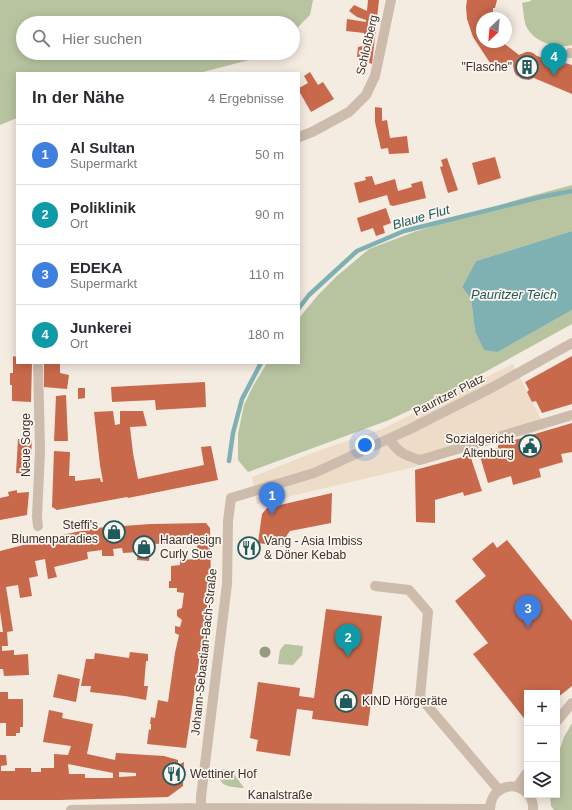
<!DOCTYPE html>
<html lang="de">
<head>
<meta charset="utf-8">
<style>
	body { margin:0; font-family:Arial,sans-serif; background:#f7f7f7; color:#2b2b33 }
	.controls { position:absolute; right:12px; bottom:12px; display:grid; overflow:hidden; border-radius:0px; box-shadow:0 2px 10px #0003 }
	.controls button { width:36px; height:36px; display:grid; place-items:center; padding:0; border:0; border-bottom:1px solid #e1e1e2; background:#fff; color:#2b2b33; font:20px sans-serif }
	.compass { position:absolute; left:476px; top:12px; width:36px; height:36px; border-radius:50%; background:#fff; box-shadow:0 2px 10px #0003; rotate:206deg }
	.you { position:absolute; left:365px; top:445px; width:14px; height:14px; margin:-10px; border:3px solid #fff; border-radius:50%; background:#1a73e8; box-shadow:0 0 0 6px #1a73e833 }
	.badge { display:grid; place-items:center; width:26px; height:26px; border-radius:50%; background:#1f5a5e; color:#fff; font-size:13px; font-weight:700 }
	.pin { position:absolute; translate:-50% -33px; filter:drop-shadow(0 1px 2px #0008) }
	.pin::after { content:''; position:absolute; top:21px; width:14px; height:12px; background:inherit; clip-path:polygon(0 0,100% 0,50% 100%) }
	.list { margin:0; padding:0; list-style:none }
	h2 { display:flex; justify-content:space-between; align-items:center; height:52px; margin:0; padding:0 16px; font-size:17px }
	h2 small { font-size:13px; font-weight:400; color:#7c7c81 }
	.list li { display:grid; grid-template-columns:26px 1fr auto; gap:12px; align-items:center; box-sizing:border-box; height:60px; padding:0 16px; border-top:1px solid #e1e1e2 }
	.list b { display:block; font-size:15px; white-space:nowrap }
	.list p { margin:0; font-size:13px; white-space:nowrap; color:#7c7c81 }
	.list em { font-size:13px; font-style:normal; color:#7c7c81 }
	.icon { flex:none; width:22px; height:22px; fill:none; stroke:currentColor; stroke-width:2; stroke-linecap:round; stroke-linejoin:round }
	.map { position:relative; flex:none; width:572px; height:810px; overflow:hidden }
	.search { position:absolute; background:#fff; box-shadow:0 2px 10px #0003; left:16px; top:16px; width:284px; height:44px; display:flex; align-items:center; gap:10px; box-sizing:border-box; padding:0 14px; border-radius:22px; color:#7c7c81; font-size:15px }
	.panel { position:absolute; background:#fff; box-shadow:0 2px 10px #0003; left:16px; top:72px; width:284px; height:292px; border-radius:0px }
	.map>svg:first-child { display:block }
	.green { fill:#b8c4a0 }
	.plaza { fill:#ecdcc8 }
	.water { fill:#7fb0b2 }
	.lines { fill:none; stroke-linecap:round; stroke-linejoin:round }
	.stream { stroke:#7fb0b2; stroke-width:4.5 }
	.building { fill:#c8694b; fill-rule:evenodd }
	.minor { stroke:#cdbbac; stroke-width:10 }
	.tree { fill:#969b7f }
	.labels { text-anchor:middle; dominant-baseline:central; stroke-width:3.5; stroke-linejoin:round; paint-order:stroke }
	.street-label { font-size:12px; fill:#3b302b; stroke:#fbf5ee }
	.poi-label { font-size:12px; fill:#3b302b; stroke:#fbf5ee; text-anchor:start }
	.water-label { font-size:13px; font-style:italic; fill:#1f5a5e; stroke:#fbf5ee }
</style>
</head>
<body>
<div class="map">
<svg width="572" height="810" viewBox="0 0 572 810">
	<rect width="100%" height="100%" fill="#f4ebe1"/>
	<path class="green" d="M0,0H313L310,15L293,32V23H23V53H270L268,55L199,73H17V118L0,125Z
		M531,0H572V45C556,49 536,43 527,28C523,20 524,11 522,3L531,1Z
		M572,185V231L476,261L462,287L471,299L475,331L498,352L572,310V324L445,394L389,420L248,472L238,460V434L244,405L253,386L267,363H299V318L318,295L337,276L369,249L414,232L520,199Z
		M285,644L303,646L302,655L293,665L278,664L280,650Z
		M572,723V810H554L551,806L550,795H557V758L564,737Z
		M220,769L231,770L244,788C230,787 216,787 220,769Z"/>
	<path class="plaza" d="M513,364L546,429L410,468L257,504L252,477L315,452L382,429Z"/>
	<path class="water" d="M572,231V310L498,352L484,350L475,331L471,299L462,287L476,261Z"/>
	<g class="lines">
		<path class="stream" d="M299,308L309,295L357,251L404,231L541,197L572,191
			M229,461L233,433L242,399L261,363"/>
	</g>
	<path class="building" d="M368,0H379L372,64L357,57L358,47L363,46L364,33L346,31L347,19L366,22V20L357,17L349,11L354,5L367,11Z
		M467,0H497L495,8H493V18H482V42H502L519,55L526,52H530L533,53L537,56L564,65L565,63L572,65V94L534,78L529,80L522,79L516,75L514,71L513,65L496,72L473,37L467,19L466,7Z
		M310,72L318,85L323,82L334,99L311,112L299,91V88L308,83L304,76Z
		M375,107L382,108V121L387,120L390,138L407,136L409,153L389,154L388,148L381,149L375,122Z
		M495,157L501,178L478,185L472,163Z
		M447,158L458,190L448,193L440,167L443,166L441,160Z
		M372,176L375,185L395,179L398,191L412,187L411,184L422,181L426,198L393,206L390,205L387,195L359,203L354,183L366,180L365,177Z
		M386,208L391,223L383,226L385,233L376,236L373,228L361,232L357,218Z
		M13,356L17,357V363H32L31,402L12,401V385H10V373H13Z
		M572,356V404L542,413L536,401L532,402L527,392L529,390L525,382Z
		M44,363H60V373L69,375L67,389L44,387Z
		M205,382L206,407L156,410L155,400L112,402L111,387Z
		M78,388H85V398L78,399Z
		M66,395L68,441H54L56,396Z
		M113,411L115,425L120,424V411H143L147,426L130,427L133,453L138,479L204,465L201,447L211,446L218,480L128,498L127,497L57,510L52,507L54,451L70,452L69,476H75V481L100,478L101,482H103L100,465L94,412Z
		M572,423V452L561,454L563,462L539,469L541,477L513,485L511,476L488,483L479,453L498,448V445Z
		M18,439L32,440L30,474L16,473Z
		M470,455L482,491L464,496L463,492L435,500V523L416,522L415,470Z
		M17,490V493L29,492L27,515L0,520V498L9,496L8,492Z
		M332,493L331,523L290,531L287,535L285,547L258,543L262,514L267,508Z
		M206,523L210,528L211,588H208L206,626L200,655L186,748L147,744L149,729L151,730V724H150L151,717L155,718L158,700L168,702L175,653L179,635L175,633V626L180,627L182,620L177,616V610L182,608L184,593L177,592V588H169V581H171V566L180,565V560L197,559V543L151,544L149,561L137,560L138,552L123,553L122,548L113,549L114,556H102V550L87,552L88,559L54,567L57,577L48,579L45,559L35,561L38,576L29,578L32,596L20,598L18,585L6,587L13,631L7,632L8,646H2V651L14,650V655L28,654L29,675L4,676L3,669H0V632H3L0,611V551L62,535L95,528L151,524Z
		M507,540L572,621V686L557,698V693H527V722L473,654L488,643L455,601L486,576L472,559L493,542L497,548Z
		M326,609L382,616L368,726L312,719L313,711L297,709L290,756L256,751L258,740L250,738L258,682L300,688L299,696L314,698Z
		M130,652L148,654V661H146L144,686H148L146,700L125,696L90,692L91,686H81L86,659H94L95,653L129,658Z
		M58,674L80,679L76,702L53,697Z
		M0,692H8V699H23V727H20V733H16V736H6V723H0Z
		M49,710L63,713L62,718L93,724L87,754L115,760L116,753L164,756L178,760V765L184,762L183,786L168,797L60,800H0V755H6L7,765L1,766V771H15V768H31V772H41V768H54V754L68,755L71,746L43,742ZM68,764L113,773V778H85V774H69ZM119,772L136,773V776L119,777Z"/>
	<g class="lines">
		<path class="minor" d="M570,53H572
			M299,137L312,132L349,112L366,95L375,76L391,0
			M389,439C399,453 404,455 420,460L572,415
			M38,526L37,517L40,450L38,363
			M375,586L409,590L428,612L420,697L499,790
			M557,721L572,703
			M517,787L527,773
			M529,795C532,800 534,804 533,810
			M71,810L201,808L490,809
			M201,810V797L206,756L227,584L228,521L231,498L314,473L323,469L410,429L493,387L572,343
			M490,810C490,789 511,779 527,793"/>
	</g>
	<circle class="tree" cx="265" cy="652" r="5.5"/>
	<defs>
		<g id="building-ring" transform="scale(1.15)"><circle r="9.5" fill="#fbf5ee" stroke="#1f5a5e" stroke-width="1.5"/><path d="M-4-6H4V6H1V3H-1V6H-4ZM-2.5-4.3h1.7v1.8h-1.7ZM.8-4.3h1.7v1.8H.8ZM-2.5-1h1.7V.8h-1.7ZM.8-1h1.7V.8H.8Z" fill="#1f5a5e"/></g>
		<g id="civic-ring" transform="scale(1.15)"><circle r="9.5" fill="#fbf5ee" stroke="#1f5a5e" stroke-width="1.5"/><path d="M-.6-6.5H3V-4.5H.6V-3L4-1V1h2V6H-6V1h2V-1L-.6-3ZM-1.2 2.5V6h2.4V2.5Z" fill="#1f5a5e"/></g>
		<g id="shop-ring" transform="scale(1.15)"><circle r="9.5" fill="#fbf5ee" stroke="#1f5a5e" stroke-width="1.5"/><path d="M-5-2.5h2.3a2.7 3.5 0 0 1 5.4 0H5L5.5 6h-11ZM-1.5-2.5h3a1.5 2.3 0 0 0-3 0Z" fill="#1f5a5e"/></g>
		<g id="restaurant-ring" transform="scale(1.15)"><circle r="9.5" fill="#fbf5ee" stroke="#1f5a5e" stroke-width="1.5"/><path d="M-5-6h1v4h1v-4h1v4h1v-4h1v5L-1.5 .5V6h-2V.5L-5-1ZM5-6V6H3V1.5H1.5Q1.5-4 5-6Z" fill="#1f5a5e"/></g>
	</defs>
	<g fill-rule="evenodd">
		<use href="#building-ring" x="527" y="67"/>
		<use href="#civic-ring" x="530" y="446"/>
		<use href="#shop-ring" x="114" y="532"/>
		<use href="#shop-ring" x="144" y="547"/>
		<use href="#restaurant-ring" x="249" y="548"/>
		<use href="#shop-ring" x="346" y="701"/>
		<use href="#restaurant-ring" x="174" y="774"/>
	</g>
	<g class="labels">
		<g class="street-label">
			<text transform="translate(367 45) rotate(-77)">Schloßberg</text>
			<text transform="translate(449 395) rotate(-27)">Pauritzer Platz</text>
			<text transform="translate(26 445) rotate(-90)">Neue Sorge</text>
			<text transform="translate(204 652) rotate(-84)">Johann-Sebastian-Bach-Straße</text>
			<text x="280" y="795">Kanalstraße</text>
		</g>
		<g class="poi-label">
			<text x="512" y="67" text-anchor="end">"Flasche"</text>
			<text x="514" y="439" text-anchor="end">Sozialgericht<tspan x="514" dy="14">Altenburg</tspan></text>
			<text x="98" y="525" text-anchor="end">Steffi's<tspan x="98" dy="14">Blumenparadies</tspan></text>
			<text x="160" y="540">Haardesign<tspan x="160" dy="14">Curly Sue</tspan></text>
			<text x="264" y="541">Vang - Asia Imbiss<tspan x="264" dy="14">&amp; Döner Kebab</tspan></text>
			<text x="362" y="701">KIND Hörgeräte</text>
			<text x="190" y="774">Wettiner Hof</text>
		</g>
		<g class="water-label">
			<text transform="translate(421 217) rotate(-16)">Blaue Flut</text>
			<text x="514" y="294">Pauritzer Teich</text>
		</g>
	</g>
</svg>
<div class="controls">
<button>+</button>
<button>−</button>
<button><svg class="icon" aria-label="layers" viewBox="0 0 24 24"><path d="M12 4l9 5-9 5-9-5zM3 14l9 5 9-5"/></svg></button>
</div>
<svg class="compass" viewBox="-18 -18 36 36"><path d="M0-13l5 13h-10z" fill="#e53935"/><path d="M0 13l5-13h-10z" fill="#7c7c81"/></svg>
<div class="you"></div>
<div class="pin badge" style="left:272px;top:515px;background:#3f7fe0">1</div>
<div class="pin badge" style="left:348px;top:657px;background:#0f9aa8">2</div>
<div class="pin badge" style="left:528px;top:628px;background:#3f7fe0">3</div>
<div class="pin badge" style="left:554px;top:76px;background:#0f9aa8">4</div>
<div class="search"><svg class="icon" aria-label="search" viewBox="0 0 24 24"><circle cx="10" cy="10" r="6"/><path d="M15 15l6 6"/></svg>Hier suchen</div>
<section class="panel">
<h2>In der Nähe<small>4 Ergebnisse</small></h2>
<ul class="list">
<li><span class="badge" style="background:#3f7fe0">1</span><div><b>Al Sultan</b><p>Supermarkt</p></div><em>50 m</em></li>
<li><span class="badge" style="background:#0f9aa8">2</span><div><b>Poliklinik</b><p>Ort</p></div><em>90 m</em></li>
<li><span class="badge" style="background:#3f7fe0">3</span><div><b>EDEKA</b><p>Supermarkt</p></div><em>110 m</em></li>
<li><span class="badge" style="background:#0f9aa8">4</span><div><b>Junkerei</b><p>Ort</p></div><em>180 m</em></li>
</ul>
</section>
</div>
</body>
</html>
